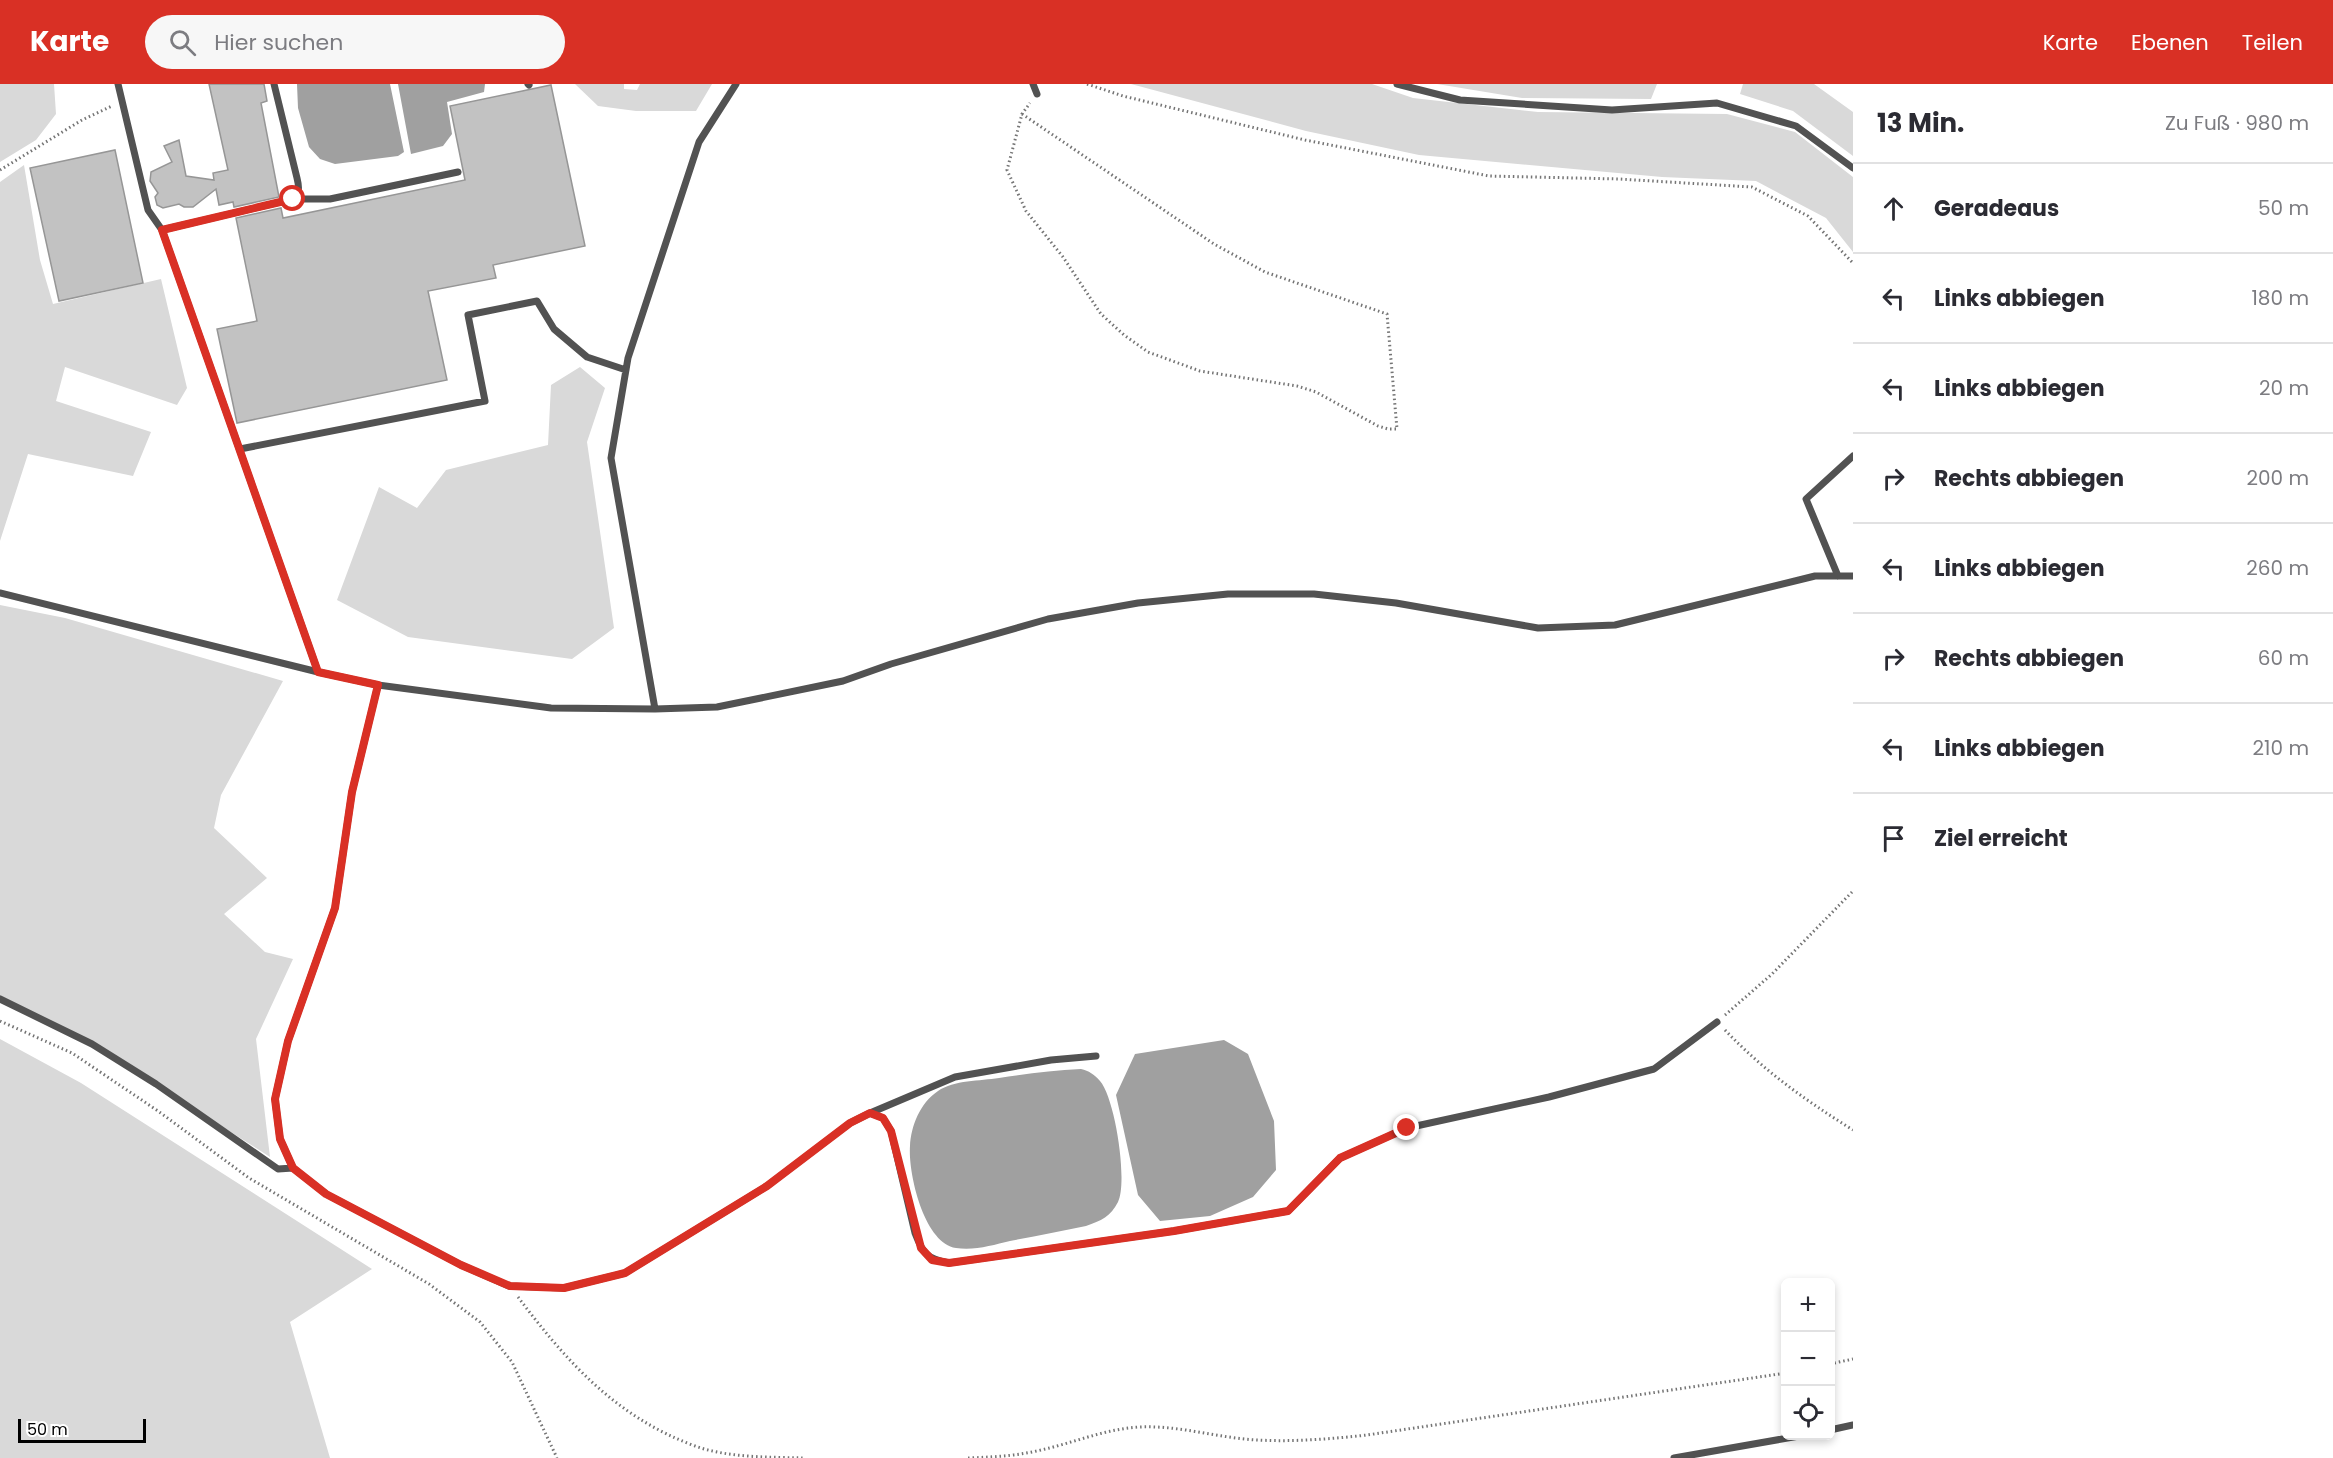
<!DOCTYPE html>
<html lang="de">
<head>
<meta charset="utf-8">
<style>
	body { margin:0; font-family:Poppins,sans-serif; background:#f7f7f7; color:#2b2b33 }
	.controls { position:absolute; right:18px; bottom:18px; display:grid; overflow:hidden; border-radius:9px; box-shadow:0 3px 9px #0003 }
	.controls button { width:54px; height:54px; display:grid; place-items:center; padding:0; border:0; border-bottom:2px solid #e1e1e2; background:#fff; color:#2b2b33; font:30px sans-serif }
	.scale { position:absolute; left:18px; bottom:15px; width:128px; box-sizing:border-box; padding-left:6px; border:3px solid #000; border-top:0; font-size:16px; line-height:21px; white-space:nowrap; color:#000; -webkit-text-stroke:4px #fff; paint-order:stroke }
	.stop { position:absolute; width:18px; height:18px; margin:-14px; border:4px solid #d93025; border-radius:50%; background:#fff }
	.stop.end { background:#d93025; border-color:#fff; box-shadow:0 2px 6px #0008 }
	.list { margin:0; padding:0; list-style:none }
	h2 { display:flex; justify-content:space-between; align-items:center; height:78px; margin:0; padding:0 24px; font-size:26px }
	h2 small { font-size:20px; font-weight:400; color:#7c7c81 }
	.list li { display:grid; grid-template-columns:39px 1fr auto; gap:18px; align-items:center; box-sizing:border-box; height:90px; padding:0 24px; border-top:2px solid #e1e1e2 }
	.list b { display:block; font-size:22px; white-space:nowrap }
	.list em { font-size:20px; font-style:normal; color:#7c7c81 }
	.icon { flex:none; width:33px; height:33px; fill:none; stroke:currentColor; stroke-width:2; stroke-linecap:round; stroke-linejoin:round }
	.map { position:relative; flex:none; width:1853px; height:1374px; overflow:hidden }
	header { display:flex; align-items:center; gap:36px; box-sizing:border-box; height:84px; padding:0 30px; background:#d93025; color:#fff }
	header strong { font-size:28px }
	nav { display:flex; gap:33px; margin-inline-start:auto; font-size:21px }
	.search { width:420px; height:54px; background:#f7f7f7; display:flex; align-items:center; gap:15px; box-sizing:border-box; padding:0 21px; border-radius:33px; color:#7c7c81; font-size:22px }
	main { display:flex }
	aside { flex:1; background:#fff }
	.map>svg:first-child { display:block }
	.green { fill:#d9d9d9 }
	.water { fill:#a0a0a0 }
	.building { fill:#c2c2c2; stroke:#969696; stroke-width:1.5 }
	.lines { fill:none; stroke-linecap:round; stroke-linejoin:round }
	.path { stroke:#747474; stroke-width:3; stroke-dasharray:1.5 3; stroke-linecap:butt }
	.service { stroke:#525252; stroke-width:7 }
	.route { stroke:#d93025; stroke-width:8 }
</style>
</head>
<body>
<header>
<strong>Karte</strong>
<div class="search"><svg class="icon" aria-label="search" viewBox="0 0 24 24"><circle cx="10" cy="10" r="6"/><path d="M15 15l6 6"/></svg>Hier suchen</div>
<nav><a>Karte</a><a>Ebenen</a><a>Teilen</a></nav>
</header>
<main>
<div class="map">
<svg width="1853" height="1374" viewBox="0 0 1853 1374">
	<rect width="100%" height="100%" fill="#fff"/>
	<path class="green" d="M0,0H54L56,30L36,56L0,78Z
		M575,0H624V5L637,6L640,0H712L696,27H636L598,22Z
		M1131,0H1372L1413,14L1538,28L1727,30L1795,48L1853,93V168L1826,134L1756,97L1662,93L1419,71L1306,47Z
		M1437,0H1657L1651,15L1522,14Z
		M1743,0H1814L1853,28V72L1793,27L1740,10Z
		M24,81L40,176L53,220L161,195L187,304L177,321L65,283L56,317L151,348L133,392L28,370L0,457V98Z
		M580,283L605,304L587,358L614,544L572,575L408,553L337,516L379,403L417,424L446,386L548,361L551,301Z
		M0,521L65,534L283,597L221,711L214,744L267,794L224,830L265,868L293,875L256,955L270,1073L119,977L0,912Z
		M0,955L81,999L372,1185L290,1238L330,1374H0Z"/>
	<path class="water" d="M297,0H390L404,68L398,72L335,80L320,75L309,63L298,24Z
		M398,0H485L484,8L447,18L452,50L443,62L411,70Z
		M1224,956L1248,970L1274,1037L1276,1086L1253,1113L1210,1132L1160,1137L1138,1111L1116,1011L1135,970Z
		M1081,985C1089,987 1094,990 1100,997C1115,1014 1128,1097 1118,1118C1111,1132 1101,1137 1086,1142C1061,1147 1036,1152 1010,1157C993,1161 974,1167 956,1164C924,1159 908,1089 910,1062C911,1042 920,1019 938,1007C954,996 980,997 999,994C1027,990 1053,986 1081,985Z"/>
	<path class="building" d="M209,0H264L267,17L261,19L279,113L234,123L233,118L219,121L216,105L193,123H184L179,120L163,124L157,121L155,113L158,109L150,97L151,88L172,78L164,62L179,56L186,92L214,96L213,89L228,86Z
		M551,1L585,162L493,181L496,194L428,207L447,296L237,339L217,245L257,237L236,134L281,124L283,134L465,96L450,22Z
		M115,66L143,199L59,217L30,84Z"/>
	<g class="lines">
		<path class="path" d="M1087,0L1123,12L1305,56L1489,92L1619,95L1752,103L1808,132L1853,179
			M1022,30L1214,160L1265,188L1387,230L1397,345H1388L1378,342L1316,308L1297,302L1200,287L1148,268L1124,251L1101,230L1063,173L1026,127L1007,86L1022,30L1030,19
			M0,86L82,36L112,22
			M1725,931L1772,890L1853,807
			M0,937L72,969L158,1027L249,1094L429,1200L480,1238L512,1278L557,1374
			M1725,946C1764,987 1805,1016 1853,1046
			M518,1213C567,1278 616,1333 695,1362C728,1374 770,1373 804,1374
			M1830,1280L1853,1275
			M968,1374C993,1373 1017,1372 1041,1366C1073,1359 1105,1345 1139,1343C1179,1341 1218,1354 1257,1356C1294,1358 1331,1355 1367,1351L1786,1289"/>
		<path class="service" d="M118,0L148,126L162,146L318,588L378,601L551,624L655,625
			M528,0L529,1
			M736,0L699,58L628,274L611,374L655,625L717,623L843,597L891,580L1048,535L1138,519L1228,510H1314L1396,519L1538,544L1615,541L1815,492H1853
			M1033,0L1037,10
			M1397,0L1460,16L1612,26L1717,19L1796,42L1853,84
			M293,115H330L458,88
			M162,146L293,115C300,109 299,102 297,94L274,0
			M240,365L485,317L468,231L537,217L554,245L587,273L626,286
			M1838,492L1806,415L1853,372
			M0,509L318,588
			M378,601L352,708L335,824L288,957L275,1015L280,1055L293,1084L326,1110L461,1181L509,1202L564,1204L625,1189L767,1102L850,1039L870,1029L883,1034L891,1047L915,1149C923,1170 927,1175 949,1179L1174,1147L1288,1127L1340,1074L1407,1044L1549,1013L1654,985L1717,938
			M0,915L92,960L156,1000L278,1085L293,1084
			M870,1029L955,993L1051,976L1096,972
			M1830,1346L1853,1341
			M1674,1374L1799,1352"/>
	</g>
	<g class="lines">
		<path class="route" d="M293,115L162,146L318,588L378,601L352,708L335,824L288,957L275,1015L280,1055L293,1084L326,1110L461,1181L510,1202L564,1204L625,1189L767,1102L850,1039L870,1029L883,1034L891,1047L921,1164L932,1176L949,1179L1174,1147L1288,1127L1340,1074L1407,1044"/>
	</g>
</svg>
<div class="controls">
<button>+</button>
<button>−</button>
<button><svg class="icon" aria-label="locate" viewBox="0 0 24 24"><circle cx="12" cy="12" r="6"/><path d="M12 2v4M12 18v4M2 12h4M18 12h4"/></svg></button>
</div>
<div class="scale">50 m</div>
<div class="stop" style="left:293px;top:115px"></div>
<div class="stop end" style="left:1407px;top:1044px"></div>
</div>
<aside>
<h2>13 Min.<small>Zu Fuß · 980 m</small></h2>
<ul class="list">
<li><svg class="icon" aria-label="ahead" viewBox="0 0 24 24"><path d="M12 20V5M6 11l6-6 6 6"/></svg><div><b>Geradeaus</b></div><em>50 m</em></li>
<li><svg class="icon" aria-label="left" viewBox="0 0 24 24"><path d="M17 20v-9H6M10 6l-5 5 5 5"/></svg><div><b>Links abbiegen</b></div><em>180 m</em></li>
<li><svg class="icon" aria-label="left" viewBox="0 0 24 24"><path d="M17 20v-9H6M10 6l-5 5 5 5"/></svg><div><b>Links abbiegen</b></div><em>20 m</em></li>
<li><svg class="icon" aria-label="right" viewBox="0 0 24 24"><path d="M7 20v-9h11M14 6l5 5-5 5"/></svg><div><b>Rechts abbiegen</b></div><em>200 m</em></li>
<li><svg class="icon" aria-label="left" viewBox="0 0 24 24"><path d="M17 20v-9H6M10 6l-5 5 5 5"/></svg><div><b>Links abbiegen</b></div><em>260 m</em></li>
<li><svg class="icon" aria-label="right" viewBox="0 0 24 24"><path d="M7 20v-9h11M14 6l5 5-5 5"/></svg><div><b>Rechts abbiegen</b></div><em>60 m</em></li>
<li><svg class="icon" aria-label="left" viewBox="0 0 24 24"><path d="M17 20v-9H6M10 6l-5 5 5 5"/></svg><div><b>Links abbiegen</b></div><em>210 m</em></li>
<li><svg class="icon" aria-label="arrive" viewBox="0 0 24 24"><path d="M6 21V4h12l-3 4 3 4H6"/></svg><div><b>Ziel erreicht</b></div></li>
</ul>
</aside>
</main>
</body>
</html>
